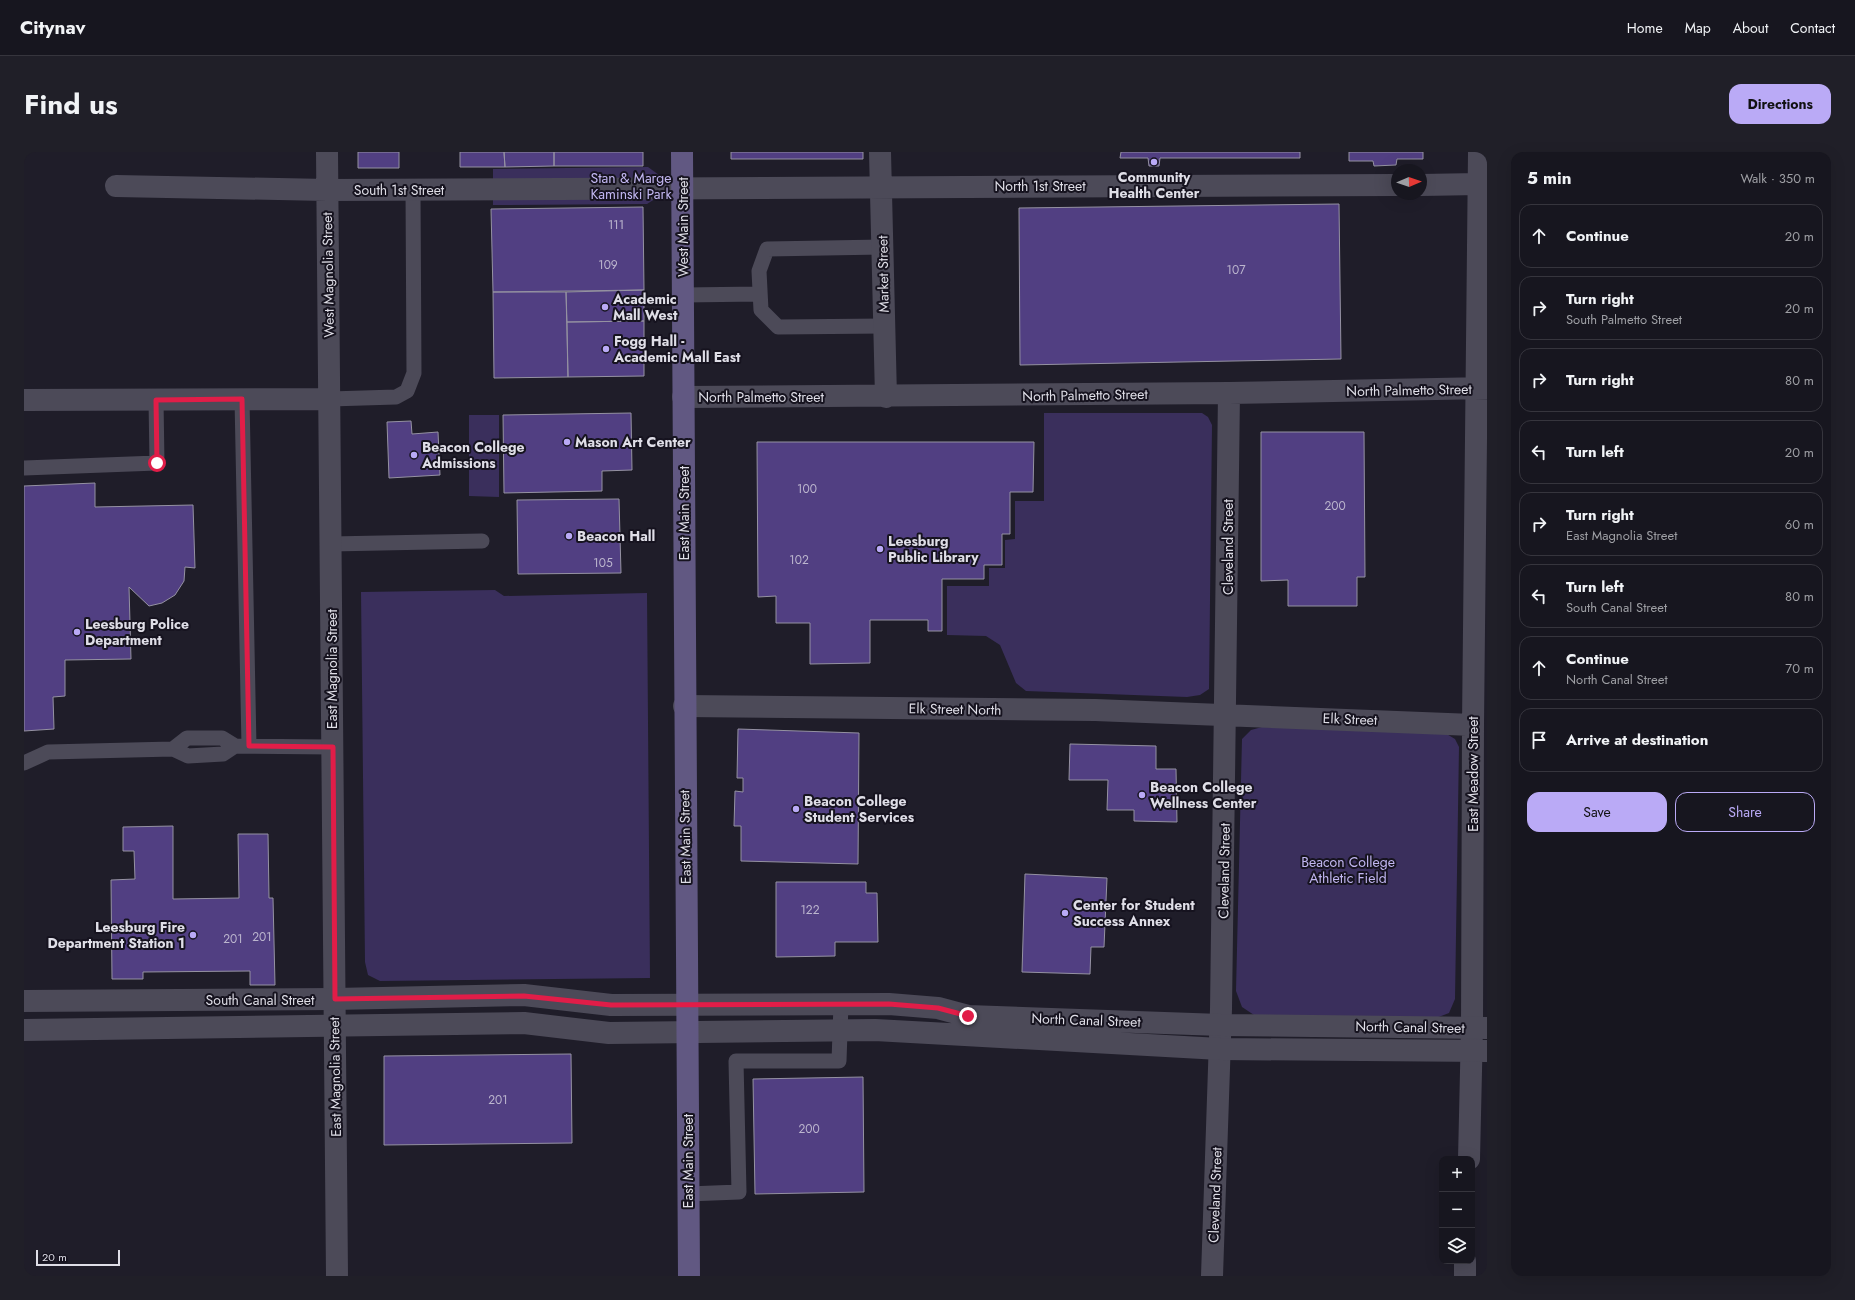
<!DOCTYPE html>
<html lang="en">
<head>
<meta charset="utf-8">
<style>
	body { margin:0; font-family:Jost,sans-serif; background:#201f28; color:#f1f3f6 }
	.controls { position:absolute; right:12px; bottom:12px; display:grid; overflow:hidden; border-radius:8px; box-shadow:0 4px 16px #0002 }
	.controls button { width:36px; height:36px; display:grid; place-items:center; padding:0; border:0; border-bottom:1px solid #36353d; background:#17161f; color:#f1f3f6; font:20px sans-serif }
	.compass { position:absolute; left:1367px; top:12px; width:36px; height:36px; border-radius:50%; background:#17161f; box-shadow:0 4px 16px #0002; rotate:88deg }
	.scale { position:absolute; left:12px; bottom:10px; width:84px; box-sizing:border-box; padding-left:4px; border:2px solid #dfdee7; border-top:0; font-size:11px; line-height:14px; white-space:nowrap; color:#dfdee7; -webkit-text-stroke:3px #16131f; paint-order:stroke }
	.stop { position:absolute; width:12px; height:12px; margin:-9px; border:3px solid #e11d48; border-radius:50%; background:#fff }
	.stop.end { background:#e11d48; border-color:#fff; box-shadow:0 1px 4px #0008 }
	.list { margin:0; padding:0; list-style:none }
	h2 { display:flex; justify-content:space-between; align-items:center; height:52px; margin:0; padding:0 16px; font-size:17px }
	h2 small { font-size:13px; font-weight:400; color:#9e9fa4 }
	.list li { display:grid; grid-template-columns:26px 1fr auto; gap:12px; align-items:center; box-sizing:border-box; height:64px; margin:0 8px 8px; padding:0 8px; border:1px solid #36353d; border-radius:12px }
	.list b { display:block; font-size:15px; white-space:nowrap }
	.list p { margin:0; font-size:13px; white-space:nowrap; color:#9e9fa4 }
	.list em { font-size:13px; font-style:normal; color:#9e9fa4 }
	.actions { display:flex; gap:8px; padding:12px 16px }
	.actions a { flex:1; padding:9px 0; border:1px solid #baaaf6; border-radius:12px; text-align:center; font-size:14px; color:#baaaf6 }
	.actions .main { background:#baaaf6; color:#111 }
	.icon { flex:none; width:22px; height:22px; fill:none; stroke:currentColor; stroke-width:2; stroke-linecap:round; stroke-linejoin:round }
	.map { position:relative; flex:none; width:1463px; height:1124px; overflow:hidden; border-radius:12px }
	header { display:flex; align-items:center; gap:24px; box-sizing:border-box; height:56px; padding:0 20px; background:#17161f; border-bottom:1px solid #36353d }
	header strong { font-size:19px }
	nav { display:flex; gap:22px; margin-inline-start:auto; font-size:14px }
	.intro { display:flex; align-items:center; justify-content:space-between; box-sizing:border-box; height:96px; padding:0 24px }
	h1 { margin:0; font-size:28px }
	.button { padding:10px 18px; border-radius:12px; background:#baaaf6; color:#111; font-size:14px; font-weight:700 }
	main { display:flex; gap:24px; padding:0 24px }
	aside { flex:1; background:#17161f; border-radius:12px; box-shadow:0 4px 16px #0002 }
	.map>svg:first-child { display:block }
	.green { fill:#3a2f5c }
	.building { fill:#513f82; stroke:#9592a2 }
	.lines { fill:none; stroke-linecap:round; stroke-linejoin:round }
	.service { stroke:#4c4a58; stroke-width:15 }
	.minor { stroke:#4c4a58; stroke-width:22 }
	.tertiary { stroke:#4c4a58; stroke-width:22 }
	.secondary { stroke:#615882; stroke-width:22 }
	.route { stroke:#e11d48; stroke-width:5 }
	.poi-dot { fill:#baaaf6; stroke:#16131f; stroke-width:1.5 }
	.labels { text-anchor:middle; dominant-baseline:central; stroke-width:4; stroke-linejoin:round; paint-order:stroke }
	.number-label { font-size:12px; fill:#bcb6ce }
	.poi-label { font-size:14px; font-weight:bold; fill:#dfdee7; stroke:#16131f; text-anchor:start }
	.park-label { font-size:14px; fill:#c2b7f1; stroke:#16131f }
	.street-label { font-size:14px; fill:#dfdee7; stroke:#16131f }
</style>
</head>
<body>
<header>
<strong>Citynav</strong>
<nav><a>Home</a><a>Map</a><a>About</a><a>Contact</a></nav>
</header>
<div class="intro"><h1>Find us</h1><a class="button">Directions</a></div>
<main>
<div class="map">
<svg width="1463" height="1124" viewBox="0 0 1463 1124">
	<rect width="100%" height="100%" fill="#1f1d29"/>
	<path class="green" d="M624,15L635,23L639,33L634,45L623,52L469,53V17Z
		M1020,261H1178L1184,265L1188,273L1185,537L1176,543L1163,545L1002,539L992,531L976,493L962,484L923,483V434H965V416H981V388L991,387V349H1020Z
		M445,263H475V345L445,344Z
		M471,438L480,444L623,441L626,826L356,829L344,823L341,810L337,440Z
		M1238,575L1421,581L1431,587L1435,595L1431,847L1425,861L1412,866L1230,863L1218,855L1212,839L1218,587L1227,578Z"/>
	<path class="building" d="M334,0H375V16H334Z
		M436,0H480L481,15H436Z
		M480,0H530V14L481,15Z
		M530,0H619V14H530Z
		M707,0H839V7H707Z
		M1097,0H1276V6H1136L1135,14H1125L1124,6H1096Z
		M1325,0H1399V7H1373L1372,13L1350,14L1349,9H1325Z
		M1315,52L1317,207L996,213L995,56Z
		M619,55L620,138L469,140L467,57Z
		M620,138V169L543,170L542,140Z
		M469,140H542L544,225L470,226Z
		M620,169V224L544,225L543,170Z
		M607,261L608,318L578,319V339L480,341L479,263Z
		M387,269L388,282L414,280L416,323L365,326L363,270Z
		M1237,280H1340L1341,425H1333V454H1264V428L1237,429Z
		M733,290H1010L1009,340H986V382H978V413H960V427H918V479H904V468H846V511L786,512V471H752V444L734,445Z
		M71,331V355L169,353L171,416L161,415L160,429L151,443L138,451L125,454L105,435L107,507L41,508V544L29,545L30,577L0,579V334Z
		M595,347L597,421L494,422L493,348Z
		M714,577L835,581L834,712L717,709V674H710L711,639L719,640V626H713Z
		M1046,592L1132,594V617H1152L1153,670L1110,669V658H1083L1084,628H1045Z
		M149,674V747L215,746L214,682H244L245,746H249L251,833H226V819L119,820V827H88L87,728L111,727L110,699H99V675Z
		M1001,722L1083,726L1080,795H1067L1066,822L998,820Z
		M752,730H842V741H853L854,790H811V804L752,805Z
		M547,902L548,991L360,993V904Z
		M839,925L840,1040L731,1042L729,927Z"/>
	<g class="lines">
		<path class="service" d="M859,95L743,97L735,119L737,158L754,175L860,174
			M659,143L736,142
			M218,247L225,594
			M306,247L372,245L383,239L390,221L389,38
			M0,316L133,311L132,248
			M307,392L458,389
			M149,597L163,586H198L211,594L309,595
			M0,611L24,600L149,597L164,604L199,602L211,594
			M664,1042L715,1040L712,909H815L817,852"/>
		<path class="minor" d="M303,0L313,1124
			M856,0L862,245
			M1397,33L1455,32
			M92,34L303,38L1373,33
			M659,245L1205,241L1463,236
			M0,248L306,247
			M660,554L1071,558L1449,573
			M1445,1007L1448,875L1449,573L1455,0
			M1188,1124L1197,857L1205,241
			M1441,1124V1109"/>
		<path class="tertiary" d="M0,849L311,847L500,843L587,853L865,852L914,856L944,864L1197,873L1463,876
			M0,878L500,871L585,881L851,878L1196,897L1463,899"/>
		<path class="secondary" d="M658,0L665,1124"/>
	</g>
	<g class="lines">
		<path class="route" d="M133,311L132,248L218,247L225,594L309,595L311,847L500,844L587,853L865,852L914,856L944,864"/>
	</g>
	<g class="poi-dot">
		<circle cx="1130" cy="10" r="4"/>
		<circle cx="581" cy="155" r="4"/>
		<circle cx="582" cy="197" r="4"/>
		<circle cx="543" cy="290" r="4"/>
		<circle cx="390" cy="303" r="4"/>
		<circle cx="545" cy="384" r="4"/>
		<circle cx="856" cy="397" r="4"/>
		<circle cx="53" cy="480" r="4"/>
		<circle cx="1118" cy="643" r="4"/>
		<circle cx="772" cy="657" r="4"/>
		<circle cx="1041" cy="761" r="4"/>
		<circle cx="169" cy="783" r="4"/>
	</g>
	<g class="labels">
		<g class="number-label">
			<text x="592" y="73">111</text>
			<text x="584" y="113">109</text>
			<text x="1212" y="118">107</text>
			<text x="783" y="337">100</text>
			<text x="1311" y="354">200</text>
			<text x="775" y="408">102</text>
			<text x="579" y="411">105</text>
			<text x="786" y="758">122</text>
			<text x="238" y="785">201</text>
			<text x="209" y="787">201</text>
			<text x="474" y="948">201</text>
			<text x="785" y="977">200</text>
		</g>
		<g class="poi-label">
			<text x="1130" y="25" text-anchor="middle">Community<tspan x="1130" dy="16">Health Center</tspan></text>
			<text x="589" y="147">Academic<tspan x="589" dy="16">Mall West</tspan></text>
			<text x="590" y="189">Fogg Hall -<tspan x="590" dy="16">Academic Mall East</tspan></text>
			<text x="551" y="290">Mason Art Center</text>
			<text x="398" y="295">Beacon College<tspan x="398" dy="16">Admissions</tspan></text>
			<text x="553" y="384">Beacon Hall</text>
			<text x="864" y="389">Leesburg<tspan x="864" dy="16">Public Library</tspan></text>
			<text x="61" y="472">Leesburg Police<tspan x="61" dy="16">Department</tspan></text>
			<text x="1126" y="635">Beacon College<tspan x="1126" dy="16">Wellness Center</tspan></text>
			<text x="780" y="649">Beacon College<tspan x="780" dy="16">Student Services</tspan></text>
			<text x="1049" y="753">Center for Student<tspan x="1049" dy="16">Success Annex</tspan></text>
			<text x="161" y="775" text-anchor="end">Leesburg Fire<tspan x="161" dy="16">Department Station 1</tspan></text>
		</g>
		<g class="park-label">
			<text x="607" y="26">Stan &amp; Marge<tspan x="607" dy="16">Kaminski Park</tspan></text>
			<text x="1324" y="710">Beacon College<tspan x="1324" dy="16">Athletic Field</tspan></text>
		</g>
		<g class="street-label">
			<text x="1016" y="34">North 1st Street</text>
			<text x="375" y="38">South 1st Street</text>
			<text transform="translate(659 75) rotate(-90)">West Main Street</text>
			<text transform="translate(859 122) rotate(-91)">Market Street</text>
			<text transform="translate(304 123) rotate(-91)">West Magnolia Street</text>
			<text transform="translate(1385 238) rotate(-1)">North Palmetto Street</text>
			<text transform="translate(1061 243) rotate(-1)">North Palmetto Street</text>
			<text x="737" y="245">North Palmetto Street</text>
			<text transform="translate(660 361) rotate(-90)">East Main Street</text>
			<text transform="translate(1204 395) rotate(-90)">Cleveland Street</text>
			<text transform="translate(308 517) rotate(-90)">East Magnolia Street</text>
			<text transform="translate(931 557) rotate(1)">Elk Street North</text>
			<text transform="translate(1326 567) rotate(2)">Elk Street</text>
			<text transform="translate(1449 622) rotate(-90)">East Meadow Street</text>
			<text transform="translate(661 685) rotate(-91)">East Main Street</text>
			<text transform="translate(1200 719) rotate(-89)">Cleveland Street</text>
			<text x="236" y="848">South Canal Street</text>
			<text transform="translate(1062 868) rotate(2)">North Canal Street</text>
			<text transform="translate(1386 875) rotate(1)">North Canal Street</text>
			<text transform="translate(311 925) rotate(-91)">East Magnolia Street</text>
			<text transform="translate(664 1009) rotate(-90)">East Main Street</text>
			<text transform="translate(1191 1043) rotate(-88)">Cleveland Street</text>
		</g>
	</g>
</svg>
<div class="controls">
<button>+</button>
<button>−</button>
<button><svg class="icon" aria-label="layers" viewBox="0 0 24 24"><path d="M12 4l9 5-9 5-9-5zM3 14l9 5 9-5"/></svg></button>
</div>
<svg class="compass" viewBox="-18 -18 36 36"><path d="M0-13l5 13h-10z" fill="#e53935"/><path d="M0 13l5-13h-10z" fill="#9e9fa4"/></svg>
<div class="scale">20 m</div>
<div class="stop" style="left:133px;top:311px"></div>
<div class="stop end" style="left:944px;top:864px"></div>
</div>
<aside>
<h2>5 min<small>Walk · 350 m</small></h2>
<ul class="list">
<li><svg class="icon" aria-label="ahead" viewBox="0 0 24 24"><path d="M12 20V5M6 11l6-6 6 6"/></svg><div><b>Continue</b></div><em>20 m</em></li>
<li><svg class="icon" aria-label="right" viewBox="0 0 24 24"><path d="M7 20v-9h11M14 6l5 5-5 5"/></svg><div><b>Turn right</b><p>South Palmetto Street</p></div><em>20 m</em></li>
<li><svg class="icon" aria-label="right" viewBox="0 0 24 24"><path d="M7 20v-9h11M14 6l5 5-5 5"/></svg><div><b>Turn right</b></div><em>80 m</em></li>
<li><svg class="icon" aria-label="left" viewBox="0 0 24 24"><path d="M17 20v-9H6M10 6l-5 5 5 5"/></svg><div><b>Turn left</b></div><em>20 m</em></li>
<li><svg class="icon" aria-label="right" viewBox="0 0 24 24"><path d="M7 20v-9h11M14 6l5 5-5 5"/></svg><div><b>Turn right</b><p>East Magnolia Street</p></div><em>60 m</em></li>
<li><svg class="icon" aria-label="left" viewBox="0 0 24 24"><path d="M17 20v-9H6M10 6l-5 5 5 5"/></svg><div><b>Turn left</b><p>South Canal Street</p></div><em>80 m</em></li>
<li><svg class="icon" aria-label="ahead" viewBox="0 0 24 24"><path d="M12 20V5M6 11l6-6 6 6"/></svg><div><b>Continue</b><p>North Canal Street</p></div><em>70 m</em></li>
<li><svg class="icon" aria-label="arrive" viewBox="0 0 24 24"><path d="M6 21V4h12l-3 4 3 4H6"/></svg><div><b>Arrive at destination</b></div></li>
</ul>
<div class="actions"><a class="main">Save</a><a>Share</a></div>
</aside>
</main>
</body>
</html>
